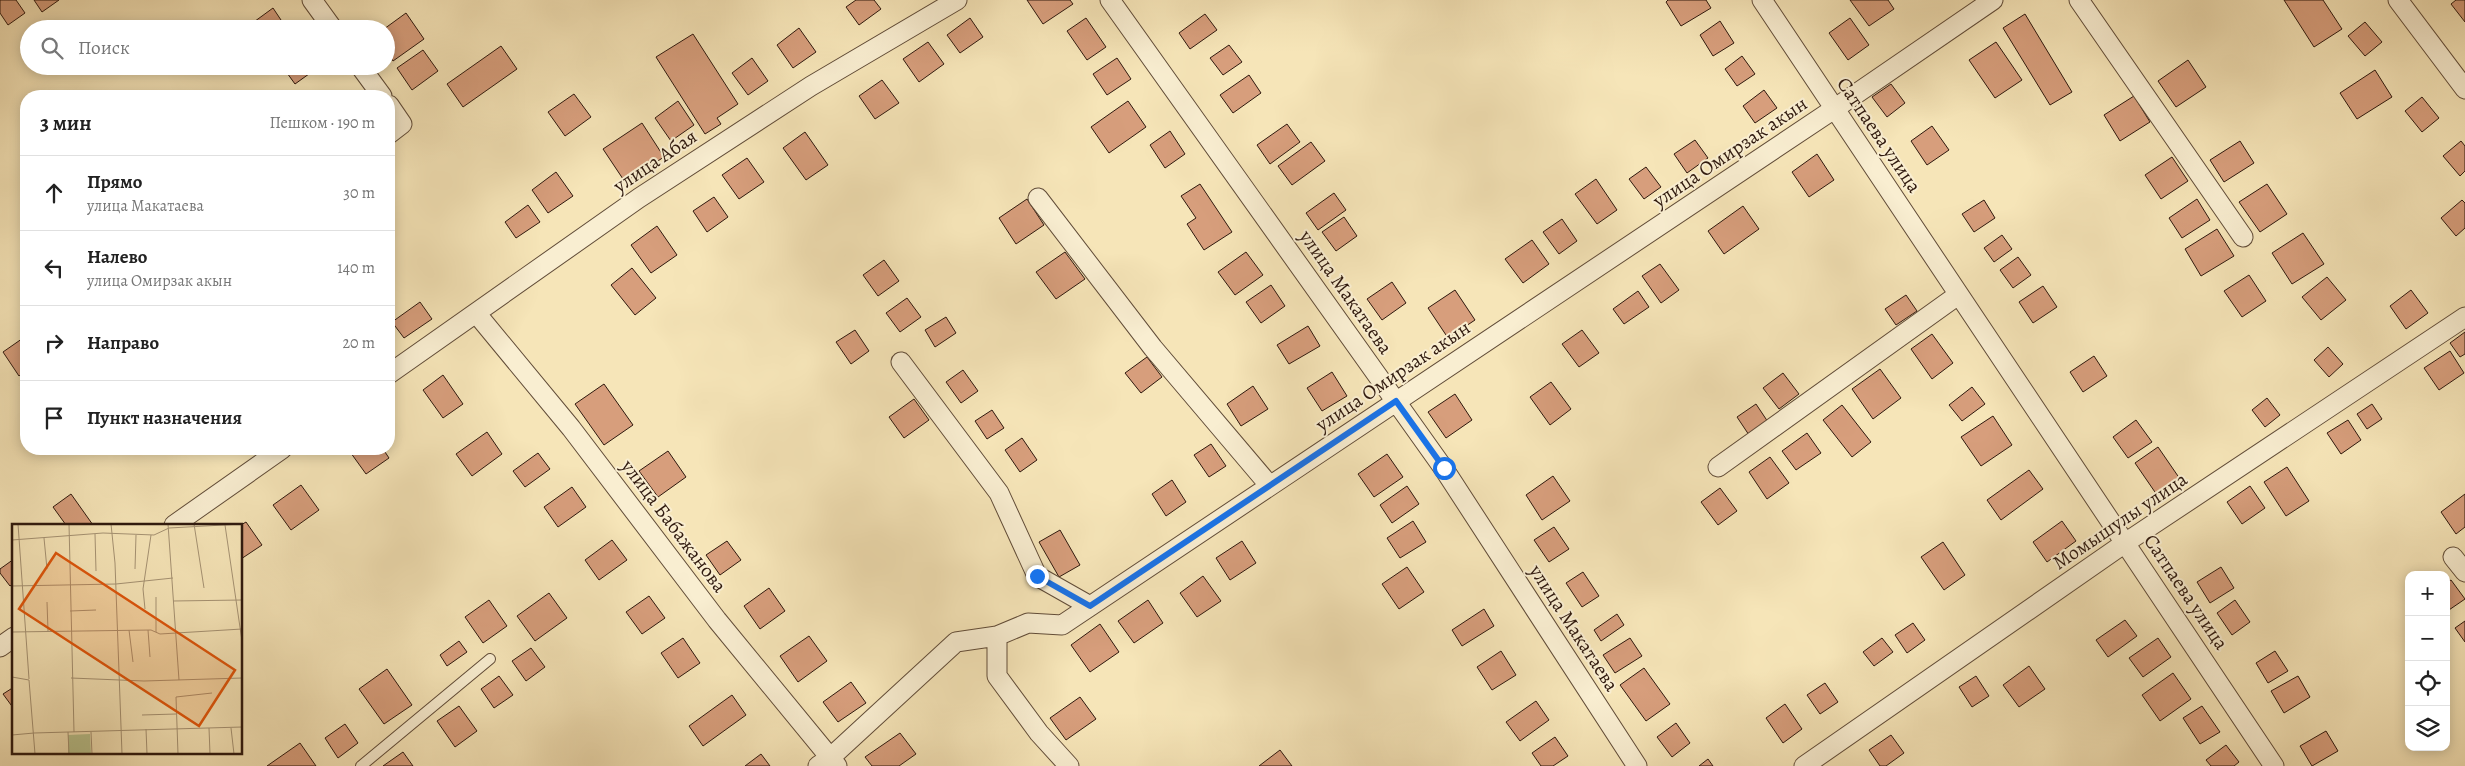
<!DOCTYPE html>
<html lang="ru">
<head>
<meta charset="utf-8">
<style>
	body { margin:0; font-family:Alegreya,serif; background:#f2f2f2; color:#222 }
	.controls { position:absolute; right:15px; bottom:15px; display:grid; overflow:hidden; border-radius:10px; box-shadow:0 2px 12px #0003 }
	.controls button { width:45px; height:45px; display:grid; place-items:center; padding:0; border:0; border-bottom:1px solid #e0e0e0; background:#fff; color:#222; font:25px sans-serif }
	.stop { position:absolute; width:15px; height:15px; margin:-11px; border:4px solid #1a73e8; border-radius:50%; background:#fff }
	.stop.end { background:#1a73e8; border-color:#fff; box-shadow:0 1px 5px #0008 }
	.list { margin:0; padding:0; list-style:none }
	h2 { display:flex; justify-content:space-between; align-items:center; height:65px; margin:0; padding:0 20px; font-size:21px }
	h2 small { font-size:16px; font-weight:400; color:#767676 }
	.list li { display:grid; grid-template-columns:32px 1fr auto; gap:15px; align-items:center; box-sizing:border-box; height:75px; padding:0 20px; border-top:1px solid #e0e0e0 }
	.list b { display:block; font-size:19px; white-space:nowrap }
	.list p { margin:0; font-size:16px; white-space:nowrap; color:#767676 }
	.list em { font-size:16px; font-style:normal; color:#767676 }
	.icon { flex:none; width:28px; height:28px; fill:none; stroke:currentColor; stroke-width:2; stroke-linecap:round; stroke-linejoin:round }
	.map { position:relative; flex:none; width:2465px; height:766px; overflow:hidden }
	.search { position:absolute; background:#fff; box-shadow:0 2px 12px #0003; left:20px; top:20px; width:375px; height:55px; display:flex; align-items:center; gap:12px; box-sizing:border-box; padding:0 18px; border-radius:28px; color:#767676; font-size:19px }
	.panel { position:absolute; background:#fff; box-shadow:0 2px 12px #0003; left:20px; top:90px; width:375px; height:365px; border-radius:20px }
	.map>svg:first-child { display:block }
	.building { fill:#d79e7c; stroke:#2f190e }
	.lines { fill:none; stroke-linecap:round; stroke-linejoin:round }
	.lane-casing { stroke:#614c38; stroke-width:12 }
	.street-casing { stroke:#614c38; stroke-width:21 }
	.lane { stroke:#f9eed1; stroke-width:10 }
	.street { stroke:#f9eed1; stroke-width:19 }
	.route { stroke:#1a73e8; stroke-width:6 }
	.labels { text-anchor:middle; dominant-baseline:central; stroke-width:4; stroke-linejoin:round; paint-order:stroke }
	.street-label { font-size:20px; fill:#2f190e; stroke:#f9eed1 }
	.inset-road { fill:none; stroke:#a69374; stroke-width:1 }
	.view { fill:#df560c; fill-opacity:0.15; stroke:#df560c; stroke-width:2.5 }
	.inset-edge { fill:none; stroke:#2f190e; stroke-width:2.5 }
</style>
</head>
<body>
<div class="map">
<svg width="2465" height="766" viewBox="0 0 2465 766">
	<rect width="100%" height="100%" fill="#f6e5b8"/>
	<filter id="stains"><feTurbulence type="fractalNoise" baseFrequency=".004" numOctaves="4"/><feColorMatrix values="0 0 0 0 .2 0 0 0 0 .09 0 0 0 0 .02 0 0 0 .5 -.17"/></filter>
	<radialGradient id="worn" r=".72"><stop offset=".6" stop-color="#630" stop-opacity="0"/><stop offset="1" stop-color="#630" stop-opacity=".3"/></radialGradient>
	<path class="building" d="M0,0H16L25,13L8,25L0,13Z
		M34,0H59L42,12Z
		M856,0H874L881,9L859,25L846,7Z
		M1027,0H1070L1073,4L1043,24Z
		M1668,0H1706L1711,8L1681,26L1666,2Z
		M1850,0H1888L1894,9L1869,26Z
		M2284,0H2323L2342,29L2314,47Z
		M2456,0H2465V22L2451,4Z
		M273,8L287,29H249L247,27Z
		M406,13L424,39L393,61L386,51V29H384Z
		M1205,14L1217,30L1190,49L1179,33Z
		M2025,14L2072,92L2050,105L2003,28Z
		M970,18L983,37L960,53L947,35Z
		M1086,18L1106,47L1087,60L1067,31Z
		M1850,18L1869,45L1848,60L1829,33Z
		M1720,21L1734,43L1713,56L1700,35Z
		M2365,22L2382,42L2365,56L2348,36Z
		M799,28L816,52L793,68L777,45Z
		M693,34L738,104L717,118L721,124L705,134L656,57Z
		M928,42L944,64L919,82L903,59Z
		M1996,42L2022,80L1995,98L1969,60Z
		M1229,45L1242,62L1223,75L1210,58Z
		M501,46L517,69L463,107L447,84Z
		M423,50L438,71L412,90L397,68Z
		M1742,56L1755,74L1737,86L1725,69Z
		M752,58L768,81L748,95L732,73Z
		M1117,58L1131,79L1107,95L1093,74Z
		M2188,60L2206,87L2176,107L2158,81Z
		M282,66H320L295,84Z
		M2375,70L2392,97L2357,119L2340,93Z
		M1249,75L1261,93L1233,113L1220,95Z
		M882,80L899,103L875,119L859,96Z
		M1891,84L1905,103L1887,117L1872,97Z
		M1764,90L1777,108L1755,123L1743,106Z
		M574,94L591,117L565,136L548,112Z
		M2134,96L2150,122L2120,141L2104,115Z
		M2422,97L2439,118L2422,132L2405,111Z
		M678,101L694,125L671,141L655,118Z
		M1128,101L1146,127L1109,153L1091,127Z
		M642,123L664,157L625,182L603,149Z
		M1287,124L1300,142L1270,164L1257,145Z
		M1932,126L1949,150L1927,165L1911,141Z
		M1170,131L1185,154L1165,168L1150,145Z
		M805,132L828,165L806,180L783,148Z
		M1695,140L1708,158L1687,173L1674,154Z
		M2240,141L2254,163L2224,182L2210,160Z
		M2461,141L2465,146V171L2460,176L2443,156Z
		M1311,142L1325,161L1292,185L1278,166Z
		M1817,154L1834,180L1809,197L1792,172Z
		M2172,157L2188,181L2161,199L2145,175Z
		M747,158L764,182L739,199L722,175Z
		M1646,167L1661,187L1644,199L1629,179Z
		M556,172L573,196L548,213L532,190Z
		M1596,179L1617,210L1597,224L1575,194Z
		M1200,184L1232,232L1204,250L1187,224L1196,218L1181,196Z
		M2267,184L2287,214L2260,232L2239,202Z
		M1334,193L1346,210L1318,230L1306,213Z
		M714,197L728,217L707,232L693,211Z
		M1027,199L1044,225L1016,244L999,218Z
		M2197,199L2210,220L2182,238L2169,218Z
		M1984,200L1995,218L1974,232L1962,214Z
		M2462,200L2465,203V228L2456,236L2441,218Z
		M528,205L540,222L516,238L505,222Z
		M1743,206L1759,229L1724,254L1708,231Z
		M1344,217L1357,236L1336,251L1322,232Z
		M1562,219L1577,241L1559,254L1543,232Z
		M657,226L677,255L651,273L631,245Z
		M2217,229L2234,256L2201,276L2185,249Z
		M2303,233L2324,264L2292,284L2272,253Z
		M2002,235L2012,249L1994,262L1984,248Z
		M1532,240L1549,264L1523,283L1505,259Z
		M1065,252L1085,279L1056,299L1036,272Z
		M1246,252L1263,275L1235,295L1218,272Z
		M2018,257L2031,275L2013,288L2000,270Z
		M884,260L899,281L878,296L863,275Z
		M1660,264L1679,290L1661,303L1642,276Z
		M632,268L656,298L635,315L611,285Z
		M2249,275L2266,301L2242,317L2224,291Z
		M2327,277L2346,300L2321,320L2302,297Z
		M1392,282L1406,303L1382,320L1367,299Z
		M1271,285L1285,306L1261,323L1246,302Z
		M2043,286L2057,307L2033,323L2019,302Z
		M1455,290L1475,320L1448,338L1428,308Z
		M2411,290L2428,313L2406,329L2390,306Z
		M1638,291L1649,307L1624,324L1613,309Z
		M1906,295L1917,311L1896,325L1885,309Z
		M907,298L921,317L900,332L886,313Z
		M420,302L432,319L404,338L392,322Z
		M946,317L956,333L935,347L925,330Z
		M1308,326L1320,346L1289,364L1277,345Z
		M855,330L869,351L851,364L836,342Z
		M1582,330L1599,353L1579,367L1562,344Z
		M2465,332V354L2460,357L2450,343Z
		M1932,334L1953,363L1932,379L1911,349Z
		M26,336V370L19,376L3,352Z
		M2328,347L2343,364L2329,377L2314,360Z
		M2450,351L2464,373L2439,390L2424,368Z
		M2094,356L2107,376L2083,392L2070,372Z
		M1147,357L1162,377L1141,393L1125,373Z
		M1880,369L1901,398L1873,419L1852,389Z
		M963,370L978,391L961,403L946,382Z
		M1332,372L1347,396L1322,411L1307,388Z
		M1783,373L1799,394L1779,409L1763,388Z
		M443,375L463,404L443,418L423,390Z
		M1551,382L1571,409L1550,425L1530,397Z
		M604,384L633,425L604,445L575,404Z
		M1253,386L1268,409L1241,426L1227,404Z
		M1972,387L1985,404L1962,421L1949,405Z
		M1455,394L1472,420L1446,438L1428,412Z
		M2267,398L2280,415L2265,427L2252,410Z
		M914,399L929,420L904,438L889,417Z
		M1756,404L1768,422L1749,435L1737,417Z
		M2372,404L2382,419L2367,429L2357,414Z
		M1842,405L1871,442L1852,457L1823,420Z
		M992,410L1004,428L987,439L975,421Z
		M1993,416L2012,445L1981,466L1961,437Z
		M2136,420L2152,442L2128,458L2113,437Z
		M2348,420L2361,440L2341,454L2327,433Z
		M487,432L502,454L472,476L456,454Z
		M1807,433L1821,453L1796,470L1782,451Z
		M1022,438L1037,460L1020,472L1005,450Z
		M1211,444L1226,466L1209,477L1194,455Z
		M2158,447L2180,479L2157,495L2135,463Z
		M348,449H383L389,458L366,474Z
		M668,451L686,477L658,497L639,471Z
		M538,453L550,469L525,487L513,471Z
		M1387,454L1403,477L1374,497L1358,474Z
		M1770,457L1789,483L1767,499L1749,472Z
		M2287,467L2309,501L2286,516L2264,482Z
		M2029,470L2043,489L2001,520L1987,500Z
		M1553,476L1570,501L1542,520L1526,495Z
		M1172,480L1186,502L1166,516L1152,494Z
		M301,485L319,510L291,530L273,505Z
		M1407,486L1419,504L1392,523L1380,505Z
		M2250,486L2265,508L2242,524L2227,502Z
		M572,487L586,507L558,527L544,507Z
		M1720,488L1737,511L1718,525L1701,502Z
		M71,494L93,525H66L53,507Z
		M2465,494V527L2456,534L2441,512Z
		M1413,521L1426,542L1400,558L1387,538Z
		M2062,521L2076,541L2047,562L2033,542Z
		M246,522L262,545L241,559V525Z
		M1554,527L1569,549L1549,562L1534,540Z
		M1060,530L1080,565L1059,577L1039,542Z
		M612,540L627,560L599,580L585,560Z
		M727,541L741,560L720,575L706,555Z
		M1242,541L1256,563L1230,580L1216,558Z
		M1943,542L1965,575L1944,590L1921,557Z
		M14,559V583L10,586L0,573V569Z
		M1407,567L1424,592L1399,609L1382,584Z
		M2221,567L2234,588L2210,603L2197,582Z
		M1583,572L1599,596L1582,607L1566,583Z
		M1203,576L1221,601L1197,617L1180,593Z
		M2451,580L2465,599L2446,612V583Z
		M769,588L785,611L760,629L744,606Z
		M549,593L567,618L535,641L517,616Z
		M649,596L665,618L642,634L626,612Z
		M489,600L507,626L483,643L465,617Z
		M1148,600L1163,623L1134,643L1118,621Z
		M2235,600L2250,622L2232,635L2217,613Z
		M1484,609L1494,626L1462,646L1452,630Z
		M1617,614L1624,625L1601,641L1594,630Z
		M2125,620L2137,636L2108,657L2096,640Z
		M2465,621V642L2455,628Z
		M1913,623L1925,640L1907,653L1895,635Z
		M1100,624L1119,652L1090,672L1071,645Z
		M809,636L827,661L798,682L780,656Z
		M683,638L700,663L678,678L661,653Z
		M1630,638L1642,656L1615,673L1603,655Z
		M1882,638L1893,652L1874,666L1863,652Z
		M2158,638L2171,657L2143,677L2129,658Z
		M459,641L467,652L447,666L440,655Z
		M531,648L545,667L526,681L512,661Z
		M1501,651L1516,675L1492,690L1477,667Z
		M2275,651L2288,671L2268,683L2256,663Z
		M2029,666L2045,689L2019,707L2003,685Z
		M1644,668L1670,704L1646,721L1620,685Z
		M387,669L412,705L384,724L359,689Z
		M2173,673L2191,699L2160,721L2142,695Z
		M499,676L513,695L494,708L481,689Z
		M1976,676L1989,696L1972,707L1959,687Z
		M2298,676L2310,697L2284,713L2271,691Z
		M851,682L866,703L838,722L823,702Z
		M1825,683L1838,702L1820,714L1807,695Z
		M14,687V709L3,694Z
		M732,695L746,715L703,746L689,726Z
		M1080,697L1096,719L1066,740L1050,718Z
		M1536,701L1549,720L1520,741L1506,722Z
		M1785,704L1802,729L1783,743L1766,718Z
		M459,706L477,731L455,747L437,721Z
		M2202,706L2220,732L2200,744L2183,718Z
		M1676,723L1690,743L1672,757L1657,737Z
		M345,724L358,743L338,758L325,738Z
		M2326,731L2338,751L2312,766L2300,746Z
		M900,733L916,754L899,766H872L865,757Z
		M1891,735L1904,753L1886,766H1880L1869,750Z
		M1555,737L1568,756L1553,766H1541L1532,753Z
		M300,743L316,766H267Z
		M2226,745L2239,762L2234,766H2211L2206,760Z
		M1280,750L1292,766H1259Z
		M403,752L413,766H383Z
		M761,754L770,766H745Z
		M1708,759L1713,766H1699Z"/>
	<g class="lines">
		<g class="lane-casing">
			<path id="lane" d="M361,766L490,659"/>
		</g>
		<g class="street-casing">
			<path id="street" d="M312,0L333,29
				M1110,0L1444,469L1637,766
				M1762,0L2274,766
				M2079,0L2243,237
				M2398,0L2465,89
				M360,66L382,96
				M389,105L402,124L389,134
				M1038,198L1153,348L1270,486
				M476,313L571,428L717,620L837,766
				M901,362L999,493L1037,576L1090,606
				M389,374L639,198L811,86L957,0
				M1718,467L1958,295
				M174,525L282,449
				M2453,557L2465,572
				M997,636V676L1039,733L1069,766
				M0,647L14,637
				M818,766L830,758L956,642L997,636L1028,623L1062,625L1834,109L1993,0
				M1804,766L2125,543L2465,317"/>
		</g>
		<use href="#lane" class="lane"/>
		<use href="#street" class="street"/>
	</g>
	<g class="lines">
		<path class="route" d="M1037,576L1090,606L1396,401L1444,468"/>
	</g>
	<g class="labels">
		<g class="street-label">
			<text transform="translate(1879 135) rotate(56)">Сатпаева улица</text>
			<text transform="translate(1730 152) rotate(-34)">улица Омирзак акын</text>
			<text transform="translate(655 161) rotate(-34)">улица Абая</text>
			<text transform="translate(1346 292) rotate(55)">улица Макатаева</text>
			<text transform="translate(1393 376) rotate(-34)">улица Омирзак акын</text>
			<text transform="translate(2120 521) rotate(-34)">Момышулы улица</text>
			<text transform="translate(674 526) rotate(53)">улица Бабажанова</text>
			<text transform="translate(2186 592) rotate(56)">Сатпаева улица</text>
			<text transform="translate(1574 628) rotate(57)">улица Макатаева</text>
		</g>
	</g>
	<g transform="translate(12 524)">
		<rect width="230" height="230" fill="#f6e5b8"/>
		<path d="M78,210L79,230H56V211Z" fill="#bac590"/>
		<path class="inset-road" d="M6,0L17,155M57,0L62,208M99,0L103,39L110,230M156,0L167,156M182,0L192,64M213,1L230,117M83,10L84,47M32,14L35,45M0,16L91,9L142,11L157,4L230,0M123,45L124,11M0,62L104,60L161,54M144,73V108M161,77L230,76M35,78L36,107M133,85L131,65L139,11M58,87L84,86M117,106L121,138M136,106L138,133M0,108L139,106L148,110L230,105M0,153L17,156L23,230M59,154L132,157L230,154M130,191L164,190M197,204L198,230M219,204L222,230M134,205L135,230M56,208L57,230M79,208L80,230M22,209L230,203M0,211L22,209M166,230L164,173L200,169"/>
		<path class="view" d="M44,29L223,146L187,202L7,85Z"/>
		<rect width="230" height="230" class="inset-edge"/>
	</g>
	<rect width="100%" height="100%" filter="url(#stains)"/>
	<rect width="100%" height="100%" fill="url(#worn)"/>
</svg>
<div class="controls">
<button>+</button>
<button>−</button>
<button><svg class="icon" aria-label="locate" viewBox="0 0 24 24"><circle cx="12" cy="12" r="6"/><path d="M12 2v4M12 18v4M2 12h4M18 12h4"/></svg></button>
<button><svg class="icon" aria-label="layers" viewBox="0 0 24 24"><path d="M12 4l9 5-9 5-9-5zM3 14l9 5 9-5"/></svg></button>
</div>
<div class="stop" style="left:1444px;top:468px"></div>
<div class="stop end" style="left:1037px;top:576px"></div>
<div class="search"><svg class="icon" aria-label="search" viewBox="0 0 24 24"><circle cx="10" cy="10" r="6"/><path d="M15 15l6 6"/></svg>Поиск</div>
<section class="panel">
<h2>3 мин<small>Пешком · 190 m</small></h2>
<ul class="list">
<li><svg class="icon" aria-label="ahead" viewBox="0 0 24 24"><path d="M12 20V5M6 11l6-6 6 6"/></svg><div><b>Прямо</b><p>улица Макатаева</p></div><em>30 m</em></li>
<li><svg class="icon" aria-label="left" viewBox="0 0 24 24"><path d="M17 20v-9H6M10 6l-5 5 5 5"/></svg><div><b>Налево</b><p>улица Омирзак акын</p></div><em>140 m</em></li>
<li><svg class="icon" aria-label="right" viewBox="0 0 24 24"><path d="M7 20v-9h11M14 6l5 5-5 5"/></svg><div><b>Направо</b></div><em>20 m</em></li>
<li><svg class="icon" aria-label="arrive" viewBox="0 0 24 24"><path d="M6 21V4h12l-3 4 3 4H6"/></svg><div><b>Пункт назначения</b></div></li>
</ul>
</section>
</div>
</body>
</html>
